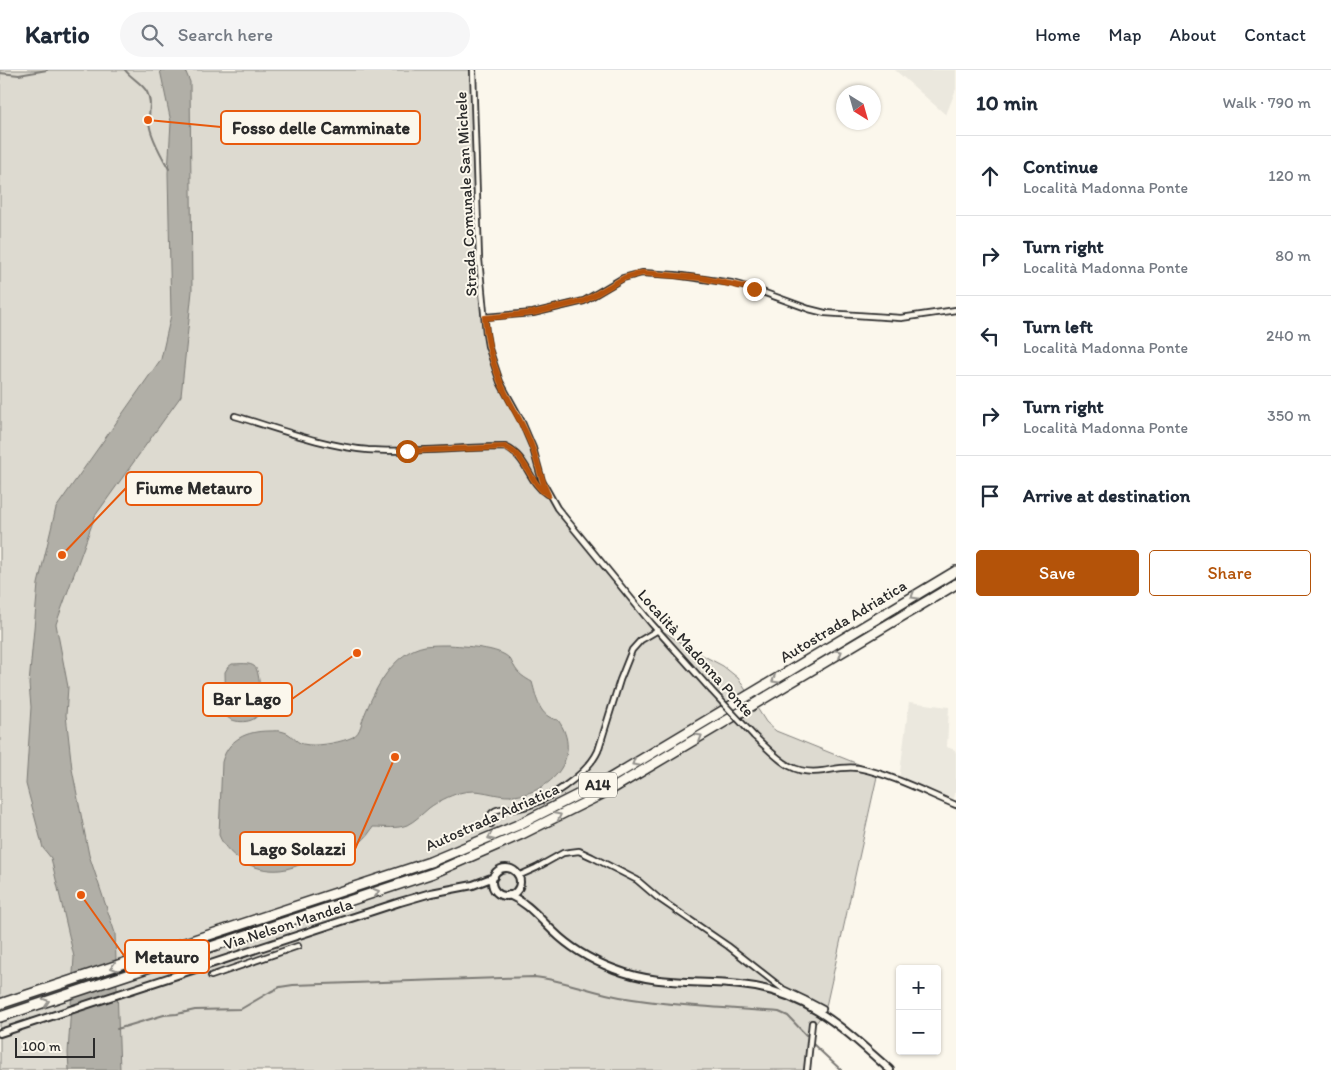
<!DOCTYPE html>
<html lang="en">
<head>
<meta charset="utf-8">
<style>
	body { margin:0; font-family:Itim,sans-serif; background:#f6f6f7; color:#1f2937 }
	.controls { position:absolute; right:15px; bottom:15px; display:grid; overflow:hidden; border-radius:5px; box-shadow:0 1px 4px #0004 }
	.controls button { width:45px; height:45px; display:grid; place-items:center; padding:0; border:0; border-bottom:1px solid #e0e1e3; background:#fff; color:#1f2937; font:25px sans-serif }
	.compass { position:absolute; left:836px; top:15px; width:45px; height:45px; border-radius:50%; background:#fff; box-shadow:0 1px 4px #0004; rotate:143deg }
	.scale { position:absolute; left:15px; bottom:12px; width:80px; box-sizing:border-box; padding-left:5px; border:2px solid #2b2b2b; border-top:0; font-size:14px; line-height:18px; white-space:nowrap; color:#2b2b2b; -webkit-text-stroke:4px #fbf7ec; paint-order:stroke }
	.stop { position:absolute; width:15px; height:15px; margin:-11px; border:4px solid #b45309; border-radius:50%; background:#fff }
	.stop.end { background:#b45309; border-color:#fff; box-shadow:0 1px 5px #0008 }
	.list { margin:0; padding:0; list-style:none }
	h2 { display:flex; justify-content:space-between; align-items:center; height:65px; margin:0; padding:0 20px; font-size:21px }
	h2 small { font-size:16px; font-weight:400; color:#747a83 }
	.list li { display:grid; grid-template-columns:32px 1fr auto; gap:15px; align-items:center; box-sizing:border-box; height:80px; padding:0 20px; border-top:1px solid #e0e1e3 }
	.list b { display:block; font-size:19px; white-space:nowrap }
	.list p { margin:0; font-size:16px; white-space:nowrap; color:#747a83 }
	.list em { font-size:16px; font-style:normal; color:#747a83 }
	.actions { display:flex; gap:10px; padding:15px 20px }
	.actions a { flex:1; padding:11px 0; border:1px solid #b45309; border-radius:5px; text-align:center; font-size:18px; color:#b45309 }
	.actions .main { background:#b45309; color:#fff }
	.icon { flex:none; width:28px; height:28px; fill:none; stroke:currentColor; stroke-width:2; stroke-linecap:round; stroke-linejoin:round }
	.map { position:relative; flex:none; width:956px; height:1000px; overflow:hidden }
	header { display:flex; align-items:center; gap:30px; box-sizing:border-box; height:70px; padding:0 25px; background:#fff; border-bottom:1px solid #e0e1e3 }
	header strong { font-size:24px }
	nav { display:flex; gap:28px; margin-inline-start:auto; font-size:18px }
	.search { width:350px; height:45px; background:#f6f6f7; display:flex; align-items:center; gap:12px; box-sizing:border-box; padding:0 18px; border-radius:28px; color:#747a83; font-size:19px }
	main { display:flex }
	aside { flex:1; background:#fff }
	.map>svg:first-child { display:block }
	.built { fill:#ebe8de }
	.green { fill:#dddad0; stroke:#84827e }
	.water { fill:#b1afa7; stroke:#7b7a75 }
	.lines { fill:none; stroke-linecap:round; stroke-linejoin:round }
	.stream { stroke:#7b7a75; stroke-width:2 }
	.street-tunnel { stroke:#d1cec5; stroke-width:4.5; stroke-dasharray:4.5 2; stroke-linecap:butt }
	.street-casing { stroke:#2b2b2b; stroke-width:8 }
	.secondary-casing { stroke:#2b2b2b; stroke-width:10 }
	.highway-casing { stroke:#2b2b2b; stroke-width:12 }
	.street { stroke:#fbf7ec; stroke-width:4.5 }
	.secondary { stroke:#fbf7ec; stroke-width:6 }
	.highway { stroke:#fbf7ec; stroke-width:9 }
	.street-bridge-casing { stroke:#2b2b2b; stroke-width:8; stroke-linecap:butt }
	.street-bridge { stroke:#fbf7ec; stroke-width:4.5 }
	.oneway { stroke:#93918c }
	.route { stroke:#b45309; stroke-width:6 }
	.labels { text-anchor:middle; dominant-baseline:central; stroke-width:4; stroke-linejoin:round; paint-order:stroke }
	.shield { fill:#fbf7ec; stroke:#696865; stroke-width:1 }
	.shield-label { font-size:15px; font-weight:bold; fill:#2b2b2b }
	.street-label { font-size:16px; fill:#2b2b2b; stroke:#fbf7ec }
	.leader { fill:none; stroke:#e8590c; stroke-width:2 }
	.callout-dot { fill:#e8590c; stroke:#fbf7ec; stroke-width:2 }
	.callout { fill:#fbf7ec; stroke:#e8590c; stroke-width:2 }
	.callout-label { font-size:18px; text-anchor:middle; font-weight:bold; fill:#2b2b2b }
</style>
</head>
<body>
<header>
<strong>Kartio</strong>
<div class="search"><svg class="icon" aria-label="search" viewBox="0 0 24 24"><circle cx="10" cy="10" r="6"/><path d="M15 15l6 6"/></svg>Search here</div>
<nav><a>Home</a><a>Map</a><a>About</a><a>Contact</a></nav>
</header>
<main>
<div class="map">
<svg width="956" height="1000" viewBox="0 0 956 1000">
	<rect width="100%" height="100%" fill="#fbf7ec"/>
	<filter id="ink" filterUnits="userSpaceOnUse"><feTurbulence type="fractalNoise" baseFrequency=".02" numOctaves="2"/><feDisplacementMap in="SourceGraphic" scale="10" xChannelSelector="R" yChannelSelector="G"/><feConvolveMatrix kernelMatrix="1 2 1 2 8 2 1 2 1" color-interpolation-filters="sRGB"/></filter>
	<g filter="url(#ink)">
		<path class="built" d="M895,0H956V19L946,45Z
			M909,632L949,637L947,677L955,680L956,683V719L954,729L899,710Z"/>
		<path class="green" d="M0,0H472L477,147L487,279L520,347L552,432L657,557L687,577L723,596L738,608L766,652L776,661L878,702L825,941L813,957L805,1000H0Z"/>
		<path class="water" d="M160,0H185L190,12L192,221L181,326L95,446L56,554L68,617L66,645L72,699L89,785L115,863L120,1000H69L68,983L74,887L51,788L43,778L26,714L31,637L29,614L38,514L56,438L161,289L171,245L168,103L171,52Z
			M448,575C463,576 500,577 510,589C512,591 512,594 514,596C518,604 525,608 532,612C537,629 539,647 558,650C584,686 551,724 512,726C493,727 480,717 459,723C449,726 437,732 429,738C422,744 415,751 407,755C397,759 384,757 373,757C359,781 340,783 315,790C305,792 296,797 286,799C260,805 228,789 219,765L222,692C228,669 247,661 269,661C274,661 279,660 284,662C292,664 295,672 303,674C316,677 336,673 348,669C361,665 360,656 364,646C375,619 393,582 425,576C432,575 440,575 448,575Z
			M232,594C239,594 250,592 255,597C260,601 262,637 259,643C255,654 233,654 226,646L225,602L228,597Z"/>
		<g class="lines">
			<path class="stream" d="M125,0C131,8 142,13 147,22C152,32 149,39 149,49C148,62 162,87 169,99
				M0,3L19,5L47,0
				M117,959L164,945L177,944L195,940L241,939L270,922L280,917L293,915L534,907C564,910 591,922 620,927C672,936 726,938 779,942L788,946L806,965
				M813,974L841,1000"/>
			<path class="street-tunnel" d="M491,754L504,784"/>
			<g class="street-casing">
				<path id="street" d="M473,0L479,189L486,264L488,276L500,312L521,350L533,378L542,411L557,438L651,553L711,620
					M485,247L533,243L584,231L623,208L642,203L675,205L732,213L754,219L809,239L825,243L901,248L956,240
					M235,346C279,359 323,376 368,380C414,383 459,377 505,377C528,387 528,412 547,424
					M754,666C777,687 790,706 823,701C835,699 846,696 858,698C890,704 925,722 956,735
					M491,754C490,750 489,746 492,743C499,736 511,740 519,738C545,733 587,705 598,681L620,610L632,580L641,570L658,560
					M518,806L536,798L563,783L579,781L592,787L637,810L658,828L728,876L783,919L804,929L823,939
					M211,906L298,876
					M807,1000L812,953"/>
			</g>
			<g class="secondary-casing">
				<path id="secondary" d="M492 812a14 14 0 1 1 28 0a14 14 0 1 1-28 0Z
					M509,825C528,833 539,848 553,861C570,878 591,890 614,899C657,916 696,910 741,915C806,921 844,959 890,1000
					M0,963L400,832L431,823L473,815L494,807"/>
			</g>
			<g class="highway-casing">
				<path id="highway" d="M0,934L430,792L518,755L609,709L956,501
					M0,947L433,803L522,764L610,720L956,514"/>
			</g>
			<use href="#street" class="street"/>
			<use href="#secondary" class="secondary"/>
			<use href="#highway" class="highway"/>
			<g class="street-bridge-casing">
				<path id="street-bridge" d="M711,620L754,666"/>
			</g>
			<use href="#street-bridge" class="street-bridge"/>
		</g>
		<defs><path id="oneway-chevron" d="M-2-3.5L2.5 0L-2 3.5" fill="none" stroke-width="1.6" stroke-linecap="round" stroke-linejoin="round" transform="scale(1.25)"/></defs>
		<g class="oneway">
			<use href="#oneway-chevron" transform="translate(914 526) rotate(149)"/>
			<use href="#oneway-chevron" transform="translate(839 583) rotate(-31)"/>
			<use href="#oneway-chevron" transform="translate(775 610) rotate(149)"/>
			<use href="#oneway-chevron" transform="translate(699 667) rotate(-31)"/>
			<use href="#oneway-chevron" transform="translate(635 693) rotate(149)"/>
			<use href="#oneway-chevron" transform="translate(558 746) rotate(-27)"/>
			<use href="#oneway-chevron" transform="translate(491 767) rotate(157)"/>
			<use href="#oneway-chevron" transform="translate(376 822) rotate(-18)"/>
			<use href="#oneway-chevron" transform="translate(114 897) rotate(162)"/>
			<use href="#oneway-chevron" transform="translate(46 932) rotate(-18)"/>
		</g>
	</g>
	<g class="lines" filter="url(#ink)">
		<path class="route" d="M407,381L505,377C527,386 529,413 548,425C541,409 538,393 532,377C524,354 509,334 500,311C492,291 486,270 485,248L533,243L584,231L624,208L642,203L701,208L754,219"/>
	</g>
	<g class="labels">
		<rect class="shield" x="579" y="702.5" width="38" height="25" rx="4"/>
		<g class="shield-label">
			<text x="598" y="715">A14</text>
		</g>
		<g class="street-label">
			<text transform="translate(466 124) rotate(-93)">Strada Comunale San Michele</text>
			<text transform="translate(843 551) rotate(-31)">Autostrada Adriatica</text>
			<text transform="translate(696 583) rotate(48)">Località Madonna Ponte</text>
			<text transform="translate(492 747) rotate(-24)">Autostrada Adriatica</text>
			<text transform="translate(288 854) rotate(-18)">Via Nelson Mandela</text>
		</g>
	</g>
	<path class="leader" d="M148 50L221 57M62 485L126 418M357 583L292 629M395 687L355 779M81 825L125 887"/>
	<g class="callout-dot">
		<circle cx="148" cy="50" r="5"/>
		<circle cx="62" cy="485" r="5"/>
		<circle cx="357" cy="583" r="5"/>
		<circle cx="395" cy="687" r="5"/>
		<circle cx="81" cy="825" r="5"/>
	</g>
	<g class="callout">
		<rect x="221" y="41" width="199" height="33" rx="5"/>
		<rect x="126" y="402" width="136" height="33" rx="5"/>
		<rect x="203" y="613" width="89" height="33" rx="5"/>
		<rect x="240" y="762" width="115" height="33" rx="5"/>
		<rect x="125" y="870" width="84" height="33" rx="5"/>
	</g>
	<g class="callout-label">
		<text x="321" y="64">Fosso delle Camminate</text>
		<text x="194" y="424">Fiume Metauro</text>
		<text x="247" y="635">Bar Lago</text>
		<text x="298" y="785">Lago Solazzi</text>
		<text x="167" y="893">Metauro</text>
	</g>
</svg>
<div class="controls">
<button>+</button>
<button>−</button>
</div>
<svg class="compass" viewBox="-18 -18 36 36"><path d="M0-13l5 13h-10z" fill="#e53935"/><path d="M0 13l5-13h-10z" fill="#747a83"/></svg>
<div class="scale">100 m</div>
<div class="stop" style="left:407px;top:381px"></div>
<div class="stop end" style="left:754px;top:219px"></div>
</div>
<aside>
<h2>10 min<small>Walk · 790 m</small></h2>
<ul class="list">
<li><svg class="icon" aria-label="ahead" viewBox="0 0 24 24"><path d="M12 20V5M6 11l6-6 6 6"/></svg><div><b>Continue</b><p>Località Madonna Ponte</p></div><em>120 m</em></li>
<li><svg class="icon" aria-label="right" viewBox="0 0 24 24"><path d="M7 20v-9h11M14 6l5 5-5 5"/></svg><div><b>Turn right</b><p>Località Madonna Ponte</p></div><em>80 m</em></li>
<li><svg class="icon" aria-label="left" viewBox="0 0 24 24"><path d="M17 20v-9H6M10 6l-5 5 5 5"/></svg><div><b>Turn left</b><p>Località Madonna Ponte</p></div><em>240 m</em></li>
<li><svg class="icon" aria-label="right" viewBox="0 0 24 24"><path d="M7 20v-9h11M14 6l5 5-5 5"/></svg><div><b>Turn right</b><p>Località Madonna Ponte</p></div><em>350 m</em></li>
<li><svg class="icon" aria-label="arrive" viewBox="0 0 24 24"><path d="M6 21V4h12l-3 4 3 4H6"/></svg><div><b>Arrive at destination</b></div></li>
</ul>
<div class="actions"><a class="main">Save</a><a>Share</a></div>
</aside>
</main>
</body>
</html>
